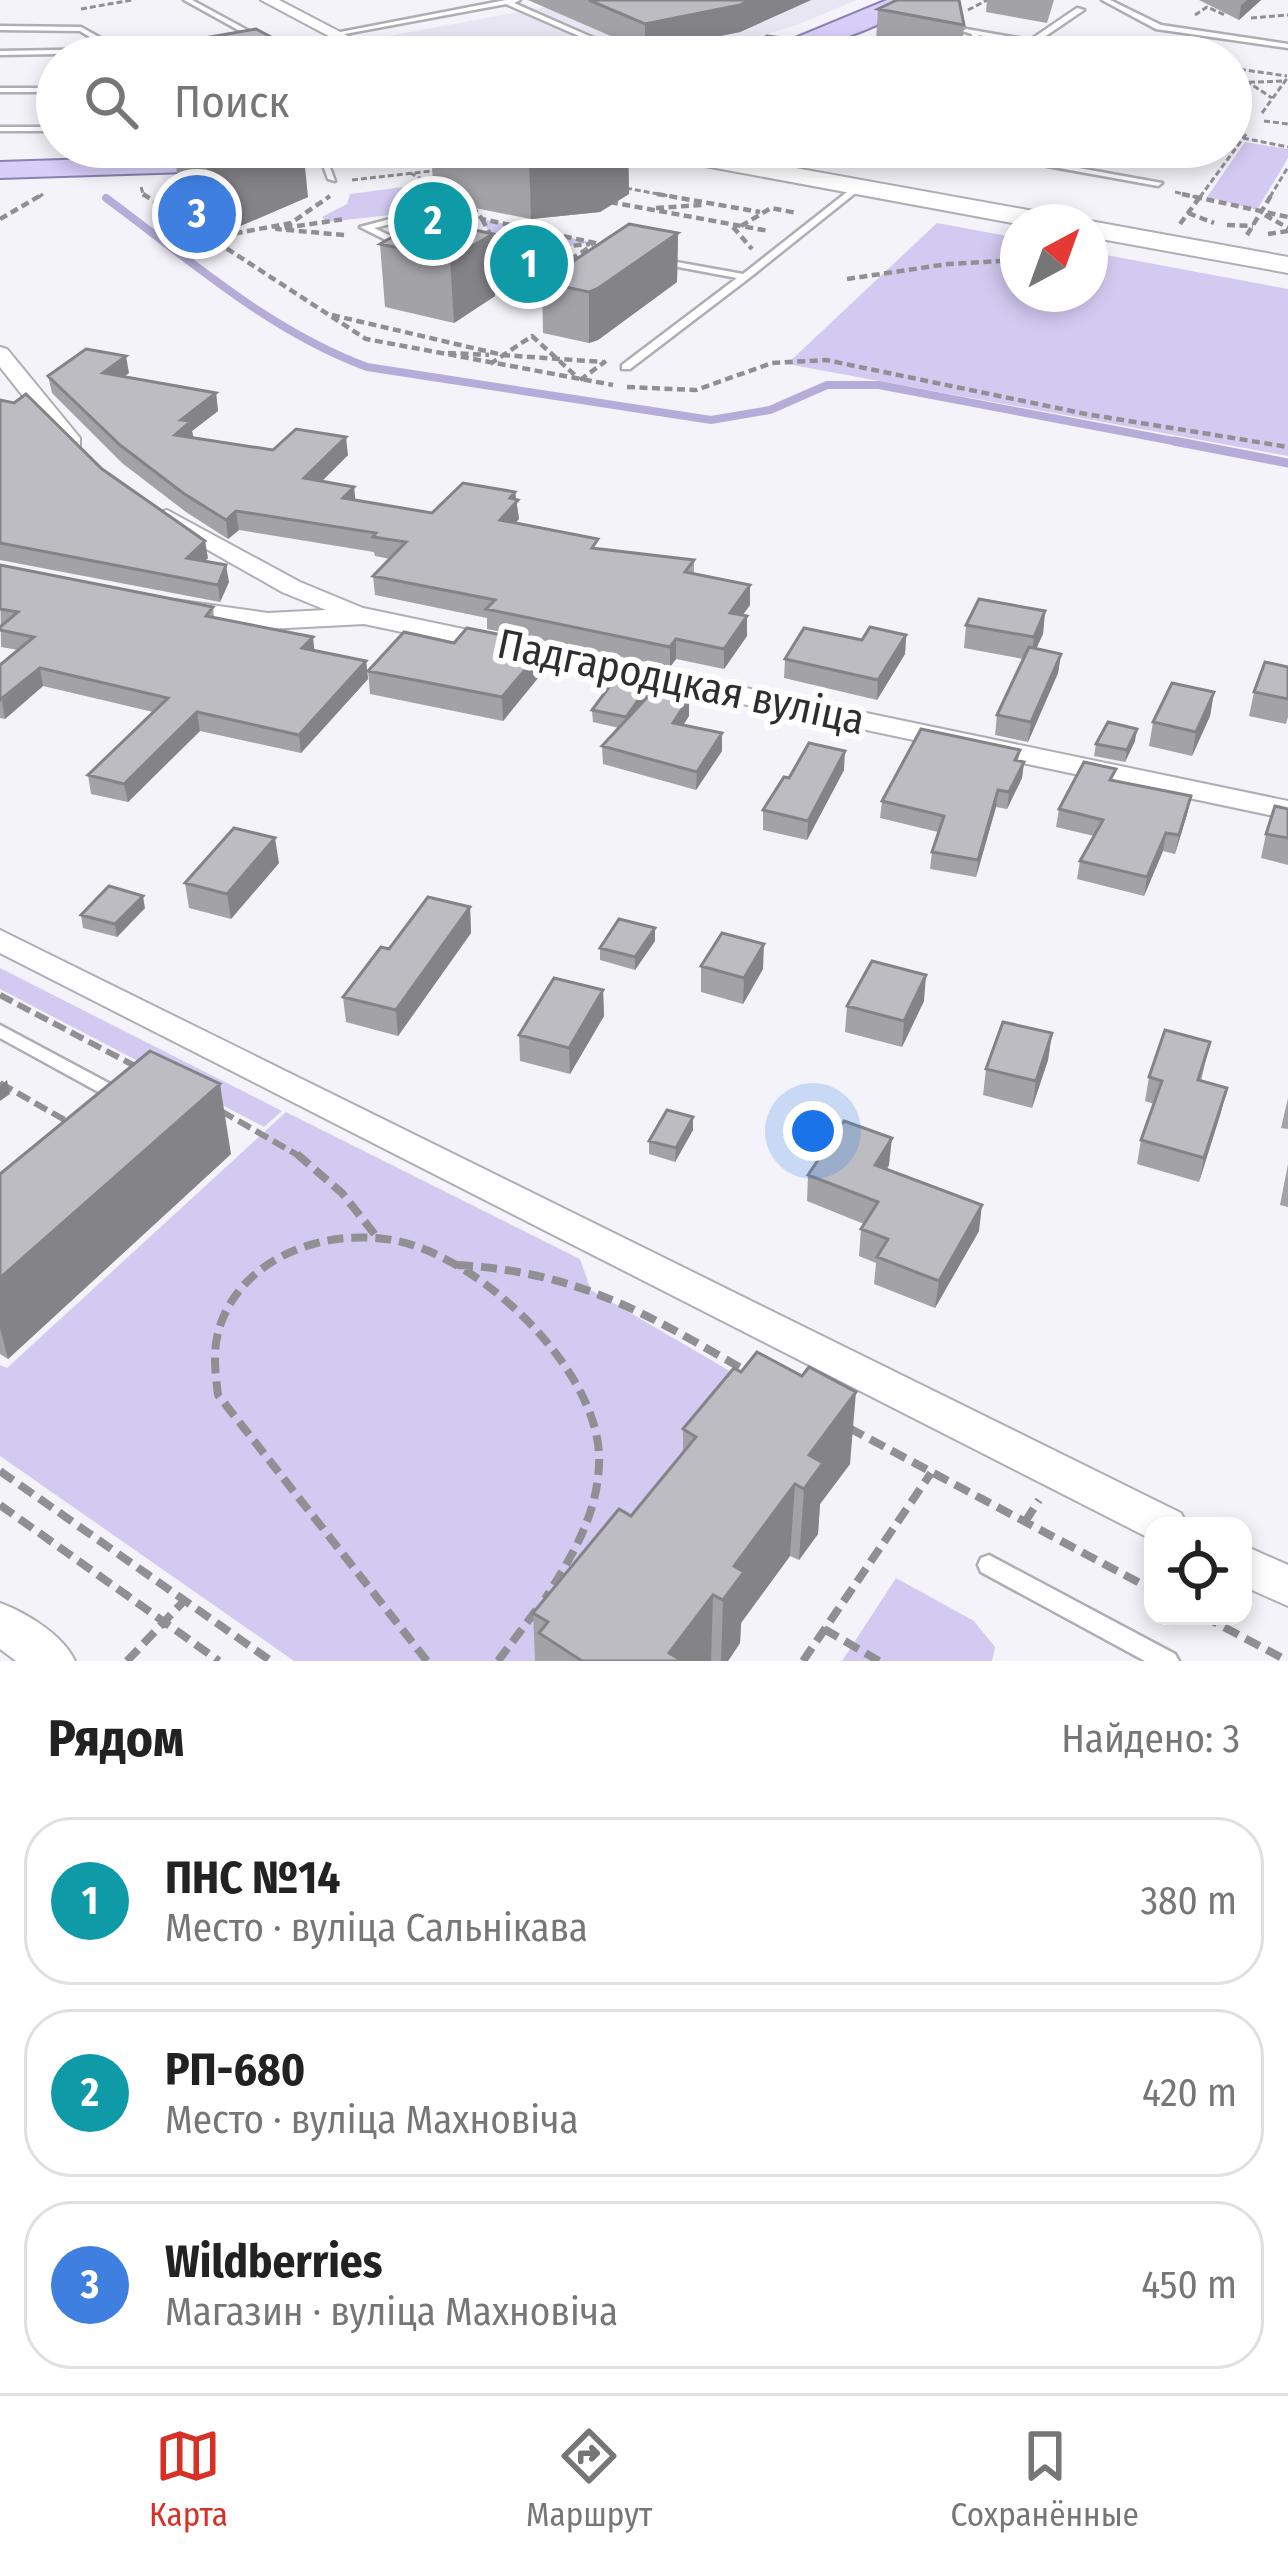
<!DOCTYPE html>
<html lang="ru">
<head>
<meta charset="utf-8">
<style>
	body { margin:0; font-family:"Fira Sans Condensed",sans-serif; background:#f6f6f6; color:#222 }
	.controls { position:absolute; right:36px; bottom:36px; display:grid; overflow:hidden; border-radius:24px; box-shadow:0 6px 18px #0003 }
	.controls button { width:108px; height:108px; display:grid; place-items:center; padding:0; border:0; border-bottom:3px solid #e0e0e0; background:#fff; color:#222; font:60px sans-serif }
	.compass { position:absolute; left:1000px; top:204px; width:108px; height:108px; border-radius:50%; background:#fff; box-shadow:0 6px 18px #0003; rotate:41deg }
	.you { position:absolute; left:813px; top:1131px; width:42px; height:42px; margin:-30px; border:9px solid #fff; border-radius:50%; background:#1a73e8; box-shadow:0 0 0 18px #1a73e833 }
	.badge { display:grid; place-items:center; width:78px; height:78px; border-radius:50%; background:#d93025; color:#fff; font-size:39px; font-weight:700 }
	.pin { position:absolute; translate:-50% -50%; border:6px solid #fff; box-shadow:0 3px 12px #0006 }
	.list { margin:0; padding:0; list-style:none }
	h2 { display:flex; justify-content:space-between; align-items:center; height:156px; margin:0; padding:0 48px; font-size:51px }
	h2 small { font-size:39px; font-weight:400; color:#767676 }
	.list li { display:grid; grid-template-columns:78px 1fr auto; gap:36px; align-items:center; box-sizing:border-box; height:168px; margin:0 24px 24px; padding:0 24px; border:3px solid #e0e0e0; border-radius:48px }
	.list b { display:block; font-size:45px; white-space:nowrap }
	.list p { margin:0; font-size:39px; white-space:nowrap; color:#767676 }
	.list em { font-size:39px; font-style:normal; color:#767676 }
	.icon { flex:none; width:66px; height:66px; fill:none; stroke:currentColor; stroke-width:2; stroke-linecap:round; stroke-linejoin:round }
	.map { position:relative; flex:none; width:1288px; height:1661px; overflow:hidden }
	.search { position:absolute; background:#fff; box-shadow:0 6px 18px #0003; left:36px; right:36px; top:36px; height:132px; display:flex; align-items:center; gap:30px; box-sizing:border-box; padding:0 42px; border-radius:66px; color:#767676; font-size:45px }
	.sheet { height:732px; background:#fff }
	nav { display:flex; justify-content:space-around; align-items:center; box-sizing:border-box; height:168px; border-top:3px solid #e0e0e0; background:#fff; font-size:33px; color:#767676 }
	nav a { display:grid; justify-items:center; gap:6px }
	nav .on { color:#d93025 }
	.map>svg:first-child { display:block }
	.built { fill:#e9e6f3 }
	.green { fill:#d3caf1 }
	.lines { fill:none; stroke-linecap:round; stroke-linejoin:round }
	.stream-far1 { stroke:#b6acd9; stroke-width:8 }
	.stream { stroke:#b6acd9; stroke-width:9 }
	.lane-casing { stroke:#afaeb4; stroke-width:5 }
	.street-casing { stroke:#afaeb4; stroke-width:4 }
	.secondary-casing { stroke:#afaeb4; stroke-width:4 }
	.primary-casing { stroke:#8c81b1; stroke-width:4 }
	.path-far3 { stroke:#909094; stroke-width:3; stroke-dasharray:6 3; stroke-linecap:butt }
	.path-far2 { stroke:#909094; stroke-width:4.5; stroke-dasharray:8 4.5; stroke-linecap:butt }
	.path-far1 { stroke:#909094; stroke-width:6; stroke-dasharray:14 6; stroke-linecap:butt }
	.path { stroke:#909094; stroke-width:8; stroke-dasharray:16 8; stroke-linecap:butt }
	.lane { fill:#fff; fill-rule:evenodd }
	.street { fill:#fff; fill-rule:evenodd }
	.secondary { fill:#fff; fill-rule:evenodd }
	.primary { fill:#d8cefa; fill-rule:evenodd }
	.wall { fill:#a3a2a7 }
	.shaded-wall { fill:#848488 }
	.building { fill:#bdbcc2; stroke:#848488; stroke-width:3 }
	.labels { text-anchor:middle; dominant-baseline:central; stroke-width:12; stroke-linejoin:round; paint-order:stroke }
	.street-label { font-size:42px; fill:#2e2e30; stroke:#fff }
</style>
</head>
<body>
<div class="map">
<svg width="1288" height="1661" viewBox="0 0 1288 1661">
	<rect width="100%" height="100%" fill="#f4f3f9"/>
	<path class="built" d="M584,0H857L797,25L690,57H432L388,36Z"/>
	<path class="green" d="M1245,142L1288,149V158L1257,210L1207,197Z
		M411,186L453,208L327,222L322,217L347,204L350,194Z
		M482,219L596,243L500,253Z
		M937,223L1018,238V294H1090V252L1288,289V456L787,364Z
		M0,968L282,1111L264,1127L0,989Z
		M286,1112L580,1259L591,1290L759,1388L540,1661H294L0,1456V1365L7,1368Z
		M896,1578L974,1621L995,1647L992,1661H842Z"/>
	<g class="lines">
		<path class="stream-far1" d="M106,198C189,259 269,331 367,367L711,420L770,410L827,385H879L1189,444"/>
		<path class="stream" d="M1174,441L1288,463"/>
		<g class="lane-casing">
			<path id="lane" d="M184,0H192L297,57H287Z
				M506,0H520L514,3L637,57H627L506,4L334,36L330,34Z
				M1102,0H1110L1161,25L1288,44V48L1156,29Z
				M1077,8L1084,10L1034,44L978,35L1010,57H1001L971,38L972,34L962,31L966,29L1030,40Z
				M0,26L81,27L134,57H125L118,53L0,55V51L110,49L80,31L0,30Z
				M0,88H57V92H0Z
				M1231,111L1248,114L1244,116L1231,115Z
				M0,127H57V131H0Z
				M87,147H95L92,157L85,155Z
				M942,147H961L1162,183L1158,186Z
				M318,152L325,154L335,181L328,179Z
				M856,185L863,187L748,279L630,369H622V365L737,278L657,263L654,262V258L743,274Z
				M405,215L408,216V220L374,228L408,244V248H402L360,227Z
				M474,275H480L535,298L561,297L566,300C533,311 505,292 474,279Z
				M0,1025L116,1087L119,1091L116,1095H104L0,1038Z
				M989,1555L1175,1654L1179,1661H1145L981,1572L978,1565L981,1558Z"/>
		</g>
		<g class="street-casing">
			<path id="street" d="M261,0H279L388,57H368Z
				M0,347L7,349L80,438V448H64L0,367Z
				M167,510L300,582L363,608L1288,801V819L364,624L268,629L166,613L162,608L166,603L175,600L268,613L326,610L282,592L159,522V512Z
				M0,930L1181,1513L1188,1526H1153L1151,1539L0,953Z
				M1243,1545L1288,1565V1606L1243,1586Z
				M0,1603C27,1613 63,1635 75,1661H16L0,1649Z"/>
		</g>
		<g class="secondary-casing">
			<path id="secondary" d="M628,147H679L1050,214L1063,222L1018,224L640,154Z
				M1090,221L1288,257V273L1090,237Z"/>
		</g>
		<g class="primary-casing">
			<path id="primary" d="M887,0H916C884,31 793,57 749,57Z
				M288,147H394L381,155L188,172L0,178V162L188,156Z"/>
		</g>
		<path class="path-far3" d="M81,9L132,0
			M968,10L987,0
			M1195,15L1207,7L1225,15
			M1251,18L1288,15
			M1067,41L1176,57
			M1066,43L1085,57
			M401,45L424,57
			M716,57L733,52
			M1231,68L1287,76
			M1231,71L1272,98
			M1231,83L1284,81
			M1262,113L1288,77
			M1264,121L1288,124
			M1243,138L1288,147
			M407,155L436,151
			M1124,156L1216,150
			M410,173L439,188
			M352,180L440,170
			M141,187L144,197
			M626,188L674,197
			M1175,192L1196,197
			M39,197L43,194
			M1200,197L1247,133
			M1270,197L1288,167"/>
		<path class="path-far2" d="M143,194L366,339L613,385
			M657,194L760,212
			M1182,194L1288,217
			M610,202L769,231
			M472,206L482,219L605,245
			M656,208L702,205
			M423,211L476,206
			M1188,213L1214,223
			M1265,215L1288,228
			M0,219L43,194
			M482,219L500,253L590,244
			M1180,224L1202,194
			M1227,225L1253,226
			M741,226L771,208L797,213
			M733,227L752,249
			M1268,234L1288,231
			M344,235L277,229L345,219
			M1247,235L1272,194
			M210,238L291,223L330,196
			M489,251L520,258
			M504,251L538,231
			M847,279L948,264L1018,260
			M539,280L593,245
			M332,315L503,355
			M448,353L489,355
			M502,355L603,362
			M490,364L532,336L577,377
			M580,380L606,361
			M627,387L696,390L772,363L826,360L1086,414L1288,447"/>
		<path class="path-far1" d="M0,995L135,1066
			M0,1083L70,1123
			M221,1111L301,1157"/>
		<path class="path" d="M297,1154L342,1193L376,1236
			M457,1265C579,1272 645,1313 748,1372
			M849,1428L1153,1590
			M0,1471L271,1661
			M0,1505L219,1661
			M1025,1522L1039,1500
			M1203,1616L1288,1661
			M824,1629L879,1661
			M127,1661L182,1603
			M427,1661L218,1395C215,1371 212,1347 221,1323C246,1254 330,1227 397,1241C482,1258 604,1374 599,1465C597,1516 571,1558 545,1599
			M498,1661L537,1609
			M803,1661L931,1473"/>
		<use href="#lane" class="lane"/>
		<use href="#street" class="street"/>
		<use href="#secondary" class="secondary"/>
		<use href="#primary" class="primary"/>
	</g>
	<path class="wall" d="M528,0H811L740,32L645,51Z
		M987,0H1054L1047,23L986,12Z
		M1199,0H1261L1239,20Z
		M878,9L964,25L961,57H875Z
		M152,47L309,57H153Z
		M431,147H628L629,194L600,212L531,219L434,200Z
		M174,148L308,197L217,236L182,216Z
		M678,233L677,282L598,340L589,343L543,333L542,282Z
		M493,234L495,296L454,323L385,307L380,244Z
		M129,373L124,376L216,393L218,411L192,431L193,438L273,450L348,455L322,481L354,487L355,500L432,513L515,492L519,519L515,523L598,549L694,560V574L750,605L742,615L747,636L724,669L676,659L670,667L487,629V618L375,595L373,576L390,559L375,556L374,552L239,530L228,539L186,512L122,463L52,393L48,376Z
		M0,400L102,469L208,558L205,561L229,582L220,602L0,560Z
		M0,565L213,607L214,618L314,650L366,661L368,679L301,753L200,731L128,802L91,794L88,775L153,712L43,686L5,719L0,718V665L18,650L1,647Z
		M1045,611L1043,634L1036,649L1061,654L1058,673L1028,742L995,735L997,715L1023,659L964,648L966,625Z
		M906,635L905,654L877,700L784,678L785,659Z
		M454,643L547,644V667L503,721L370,694L368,671Z
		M1288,667V717L1286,724L1249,716L1254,692Z
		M654,690L653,691L689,716L683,725L722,751L696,790L603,764L602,746L619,728L593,722L592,710Z
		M1214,692L1210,716L1192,756L1149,746L1153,722Z
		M1135,741L1125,762L1094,756L1096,744Z
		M1020,750L1018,761L1024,762L1022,778L1007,809L996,807L976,877L930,869L932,852L938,832L880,818L882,801Z
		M844,770L807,840L763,830V810L789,778Z
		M1114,781L1191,796L1187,814L1175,854L1163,851L1144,896L1077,879L1080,861L1094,836L1056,827L1059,809Z
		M1288,809V865L1261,858L1266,834Z
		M279,863L231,919L189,908L185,883Z
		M470,907L471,933L398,1036L346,1022L343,997L389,949Z
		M145,908L117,937L83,928L81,915Z
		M655,941L635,970L600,960V948Z
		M701,966L763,969L743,1004L701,992Z
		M603,990L604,1016L570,1074L520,1061L519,1035Z
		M924,1001L902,1047L845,1032L847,1006Z
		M1052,1033L1048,1060L1032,1108L983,1095L986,1069Z
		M1210,1042L1201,1081L1221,1112L1199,1182L1137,1164L1141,1140L1154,1104L1145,1101L1149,1077Z
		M1288,1098V1129L1281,1128Z
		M693,1130L675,1162L649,1154V1141Z
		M231,1154L8,1359L0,1354V1174Z
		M1288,1164V1207L1280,1205Z
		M889,1165L887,1169L979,1231L935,1308L874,1284L876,1263L859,1256L861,1229L864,1224L807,1201L808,1175Z
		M683,1429L850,1464L820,1504L818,1534L799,1560L790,1556L741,1623L740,1643L728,1661H535L533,1613L631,1516L683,1453Z"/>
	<path class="shaded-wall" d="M752,0H811L740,32L645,51V24Z
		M1247,0H1261L1239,20L1241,5Z
		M261,147H303L308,197L217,236L209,168Z
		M604,147H628L629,194L600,212L531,219L529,156Z
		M678,233L677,282L598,340L589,343V292Z
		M493,234L495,296L454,323L450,259Z
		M126,356L129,373L106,390L103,373Z
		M216,393L218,411L192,431L194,439L175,435L181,420Z
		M346,437L348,455L306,497L304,478Z
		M354,487L356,506L343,498Z
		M515,492L519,519L500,539V520L510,498Z
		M236,511L239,530L228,539L226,520Z
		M205,541L208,558L189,575L187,558Z
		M226,565L229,582L220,602L218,585Z
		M750,585V605L730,633V613Z
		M1045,611L1043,634L1031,660L1034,637Z
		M747,616V636L724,669V649Z
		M906,635L905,654L877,700L878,680Z
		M313,637L315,655L302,648Z
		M676,639V659L670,667V647Z
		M547,644V667L503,721L502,697Z
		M1061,654L1058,673L1028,742L1031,722Z
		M366,661L368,679L301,753L299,735Z
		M40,668L43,686L5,719L2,701Z
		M654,678V690L626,730V717Z
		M1214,692L1210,716L1192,756L1196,732Z
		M689,698V716L673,741V723Z
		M197,712L200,731L128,802L124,784Z
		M1137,729L1135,741L1125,762L1127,750Z
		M722,733V751L696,790L697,772Z
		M845,751L844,770L807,840L808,821Z
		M1024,762L1022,778L1007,809L1009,792Z
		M998,790L996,807L976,877L978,860Z
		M1191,796L1187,814L1175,854L1179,835Z
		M1166,833L1163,851L1144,896L1147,877Z
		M275,838L279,863L231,919L227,894Z
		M143,896L145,908L117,937L115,924Z
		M470,907L471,933L398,1036L396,1010Z
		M655,928V941L635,970V957Z
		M764,944L763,969L743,1004L744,978Z
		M926,975L924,1001L902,1047L904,1021Z
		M603,990L604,1016L570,1074L569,1048Z
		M1052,1033L1048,1060L1032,1108L1036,1081Z
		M7,1080L10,1094L0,1101V1086Z
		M220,1084L231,1154L8,1359L0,1328V1278Z
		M1227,1088L1221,1112L1199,1182L1204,1158Z
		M693,1117V1130L675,1162L676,1148Z
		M892,1138L889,1165L873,1191L875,1165Z
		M982,1205L979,1231L935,1308L939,1281Z
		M856,1392L850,1464L820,1504L818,1534L799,1560L804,1489L809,1455Z
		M795,1484L790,1556L741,1623L740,1643L728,1661H721L723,1600L734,1566Z
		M713,1595L711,1661H669V1653Z"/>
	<path class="building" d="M589,0H752L740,5L645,24Z
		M897,0H959L964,25L878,9Z
		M256,29L309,57H168L152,47Z
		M767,36L798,40L793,57H730Z
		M177,147H261L209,168L174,148Z
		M479,147H604L599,150L529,156Z
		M423,219L493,234L450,259L380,244Z
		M629,224L678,233L597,289L589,292L542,282Z
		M86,349L126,356L103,373L216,393L181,420L191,421L175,435L273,450L296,429L346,437L304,478L354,487L343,498L432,513L463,483L515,492L510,498L518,500L500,520L598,539L592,548L694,560L685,572L750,585L730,613L747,616L724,649L676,639L670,647L486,609L495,600L373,576L406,542L373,537L376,533L236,511L226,520L183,493L120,445L48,376Z
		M26,394L102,469L205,541L187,558L226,565L218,585L0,543V400L14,403Z
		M0,565L213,607L206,616L313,637L302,648L366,661L299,735L197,712L124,784L88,775L168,698L40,668L0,700V665L34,637L0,630V627L18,612L0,609Z
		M979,599L1045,611L1034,637L966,625Z
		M870,627L906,635L878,680L785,659L804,628L862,640Z
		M467,628L547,644L502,697L368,671L404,632L454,643Z
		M1029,647L1061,654L1031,722L997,715Z
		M1265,662L1288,667V699L1254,692Z
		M621,671L654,678L626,717L592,710Z
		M1172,683L1214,692L1196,732L1153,722Z
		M653,691L689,698L673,723L722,733L697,772L602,746Z
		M1108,722L1137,729L1127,750L1096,744Z
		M921,729L1020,750L1015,760L1024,762L1009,792L998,790L978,860L932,852L944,816L882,801Z
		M809,743L845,751L808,821L763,810L784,777L789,778Z
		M1084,762L1116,769L1110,780L1191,796L1179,835L1166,833L1147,877L1080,861L1103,820L1059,809Z
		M1275,806L1288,809V838L1266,834Z
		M234,828L275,838L227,894L185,883Z
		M109,886L143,896L115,924L81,915Z
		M428,897L470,907L396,1010L343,997L381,947L389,949Z
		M619,919L655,928L635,957L600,948Z
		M722,933L764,944L744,978L701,966Z
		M872,961L926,975L904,1021L847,1006Z
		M554,978L603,990L569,1048L519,1035Z
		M1003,1022L1052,1033L1036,1081L986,1069Z
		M1165,1030L1210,1042L1198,1080L1227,1088L1204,1158L1141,1140L1162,1081L1149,1077Z
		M150,1051L220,1084L0,1278V1174Z
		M667,1110L693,1117L676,1148L649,1141Z
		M844,1121L892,1138L875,1165L982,1205L939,1281L877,1257L888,1239L861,1229L878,1202L808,1175Z
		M757,1352L802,1376L809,1367L856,1392L809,1455L823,1463L804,1489L795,1484L734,1566L744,1572L723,1600L713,1595L669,1653L683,1661H582L539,1633L548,1622L533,1613L619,1509L631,1516L696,1437L683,1429L734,1368L741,1372Z"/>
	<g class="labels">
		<g class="street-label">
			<text transform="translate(681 682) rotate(12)">Падгародцкая вуліца</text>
		</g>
	</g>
</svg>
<div class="controls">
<button><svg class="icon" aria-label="locate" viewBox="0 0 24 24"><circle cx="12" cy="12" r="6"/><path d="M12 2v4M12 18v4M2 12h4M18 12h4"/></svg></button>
</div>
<svg class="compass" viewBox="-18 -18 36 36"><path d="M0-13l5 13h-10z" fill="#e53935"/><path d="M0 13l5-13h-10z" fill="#767676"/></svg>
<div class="you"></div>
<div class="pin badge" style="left:529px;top:264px;background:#0f9aa8">1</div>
<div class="pin badge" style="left:433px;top:221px;background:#0f9aa8">2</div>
<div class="pin badge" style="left:197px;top:214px;background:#3f7fe0">3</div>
<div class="search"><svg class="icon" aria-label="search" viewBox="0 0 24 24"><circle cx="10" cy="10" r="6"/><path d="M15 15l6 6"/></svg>Поиск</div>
</div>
<section class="sheet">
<h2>Рядом<small>Найдено: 3</small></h2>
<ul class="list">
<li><span class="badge" style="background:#0f9aa8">1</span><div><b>ПНС №14</b><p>Место · вуліца Сальнікава</p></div><em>380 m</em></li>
<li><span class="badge" style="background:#0f9aa8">2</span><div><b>РП-680</b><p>Место · вуліца Махновіча</p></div><em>420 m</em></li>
<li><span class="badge" style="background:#3f7fe0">3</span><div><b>Wildberries</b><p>Магазин · вуліца Махновіча</p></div><em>450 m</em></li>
</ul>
</section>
<nav>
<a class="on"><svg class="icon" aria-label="map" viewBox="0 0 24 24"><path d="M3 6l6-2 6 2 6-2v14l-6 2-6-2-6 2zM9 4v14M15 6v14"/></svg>Карта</a>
<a><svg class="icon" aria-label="directions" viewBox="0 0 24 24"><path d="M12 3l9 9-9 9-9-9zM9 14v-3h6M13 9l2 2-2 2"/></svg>Маршрут</a>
<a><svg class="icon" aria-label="saved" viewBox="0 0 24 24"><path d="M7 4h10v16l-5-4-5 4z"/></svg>Сохранённые</a>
</nav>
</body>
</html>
